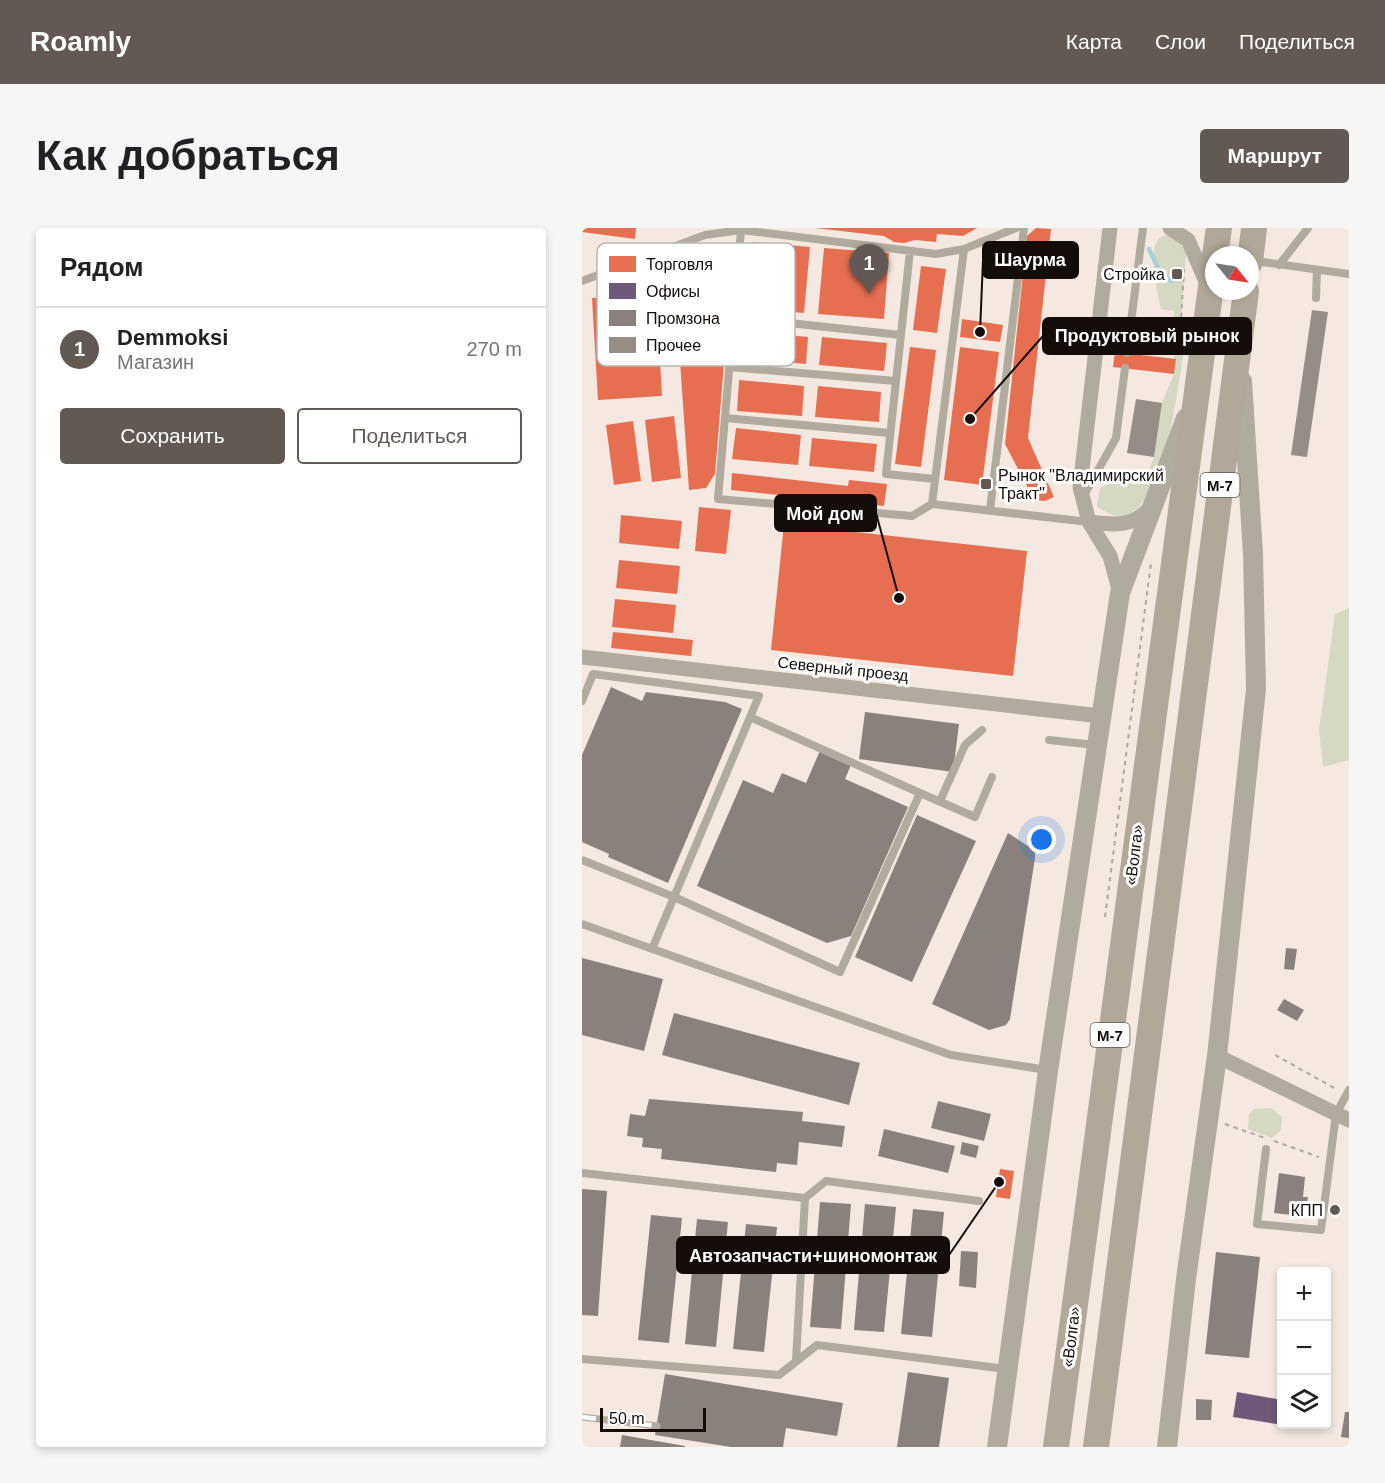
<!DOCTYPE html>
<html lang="ru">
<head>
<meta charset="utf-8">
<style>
	body { margin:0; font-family:Arial,sans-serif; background:#f6f6f6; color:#202124 }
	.controls { position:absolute; right:18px; bottom:18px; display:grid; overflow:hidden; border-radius:6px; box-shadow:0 3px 9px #0003 }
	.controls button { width:54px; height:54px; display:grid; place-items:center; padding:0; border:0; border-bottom:2px solid #e0e0e0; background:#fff; color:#202124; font:30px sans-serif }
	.compass { position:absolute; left:623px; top:18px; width:54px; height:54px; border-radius:50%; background:#fff; box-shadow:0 3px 9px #0003; rotate:120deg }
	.scale { position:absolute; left:18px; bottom:15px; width:106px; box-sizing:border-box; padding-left:6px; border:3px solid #140c08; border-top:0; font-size:16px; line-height:21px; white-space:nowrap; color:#140c08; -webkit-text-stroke:4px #fff; paint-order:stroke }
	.you { position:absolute; left:460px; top:612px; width:21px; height:21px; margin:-15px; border:4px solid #fff; border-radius:50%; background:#1a73e8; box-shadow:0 0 0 9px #1a73e833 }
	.badge { display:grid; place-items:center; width:39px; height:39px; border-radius:50%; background:#625954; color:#fff; font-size:20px; font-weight:700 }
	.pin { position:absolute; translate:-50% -50px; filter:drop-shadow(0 2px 3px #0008) }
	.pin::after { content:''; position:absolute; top:32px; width:21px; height:18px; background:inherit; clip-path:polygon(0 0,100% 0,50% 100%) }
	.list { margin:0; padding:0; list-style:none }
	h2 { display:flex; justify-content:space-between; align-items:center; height:78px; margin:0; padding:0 24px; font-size:26px }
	h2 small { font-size:20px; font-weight:400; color:#757577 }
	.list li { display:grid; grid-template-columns:39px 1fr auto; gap:18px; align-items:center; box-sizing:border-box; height:84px; padding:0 24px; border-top:2px solid #e0e0e0 }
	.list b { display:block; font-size:22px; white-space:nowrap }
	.list p { margin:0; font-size:20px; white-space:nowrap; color:#757577 }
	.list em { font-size:20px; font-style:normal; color:#757577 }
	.actions { display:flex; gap:12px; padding:18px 24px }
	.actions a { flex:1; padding:14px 0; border:2px solid #625954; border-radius:6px; text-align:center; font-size:21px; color:#625954 }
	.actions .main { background:#625954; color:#fff }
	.icon { flex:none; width:33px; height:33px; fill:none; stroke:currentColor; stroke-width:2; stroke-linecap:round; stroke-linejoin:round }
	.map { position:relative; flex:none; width:767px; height:1219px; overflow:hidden; border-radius:6px }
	header { display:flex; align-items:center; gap:36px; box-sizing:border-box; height:84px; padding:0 30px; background:#625954; color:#fff }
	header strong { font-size:28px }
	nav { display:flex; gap:33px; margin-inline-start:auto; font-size:21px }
	.intro { display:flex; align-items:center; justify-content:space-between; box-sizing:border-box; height:144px; padding:0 36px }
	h1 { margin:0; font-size:42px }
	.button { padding:15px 27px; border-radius:6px; background:#625954; color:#fff; font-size:21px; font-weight:700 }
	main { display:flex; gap:36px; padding:0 36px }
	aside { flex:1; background:#fff; border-radius:6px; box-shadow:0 3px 9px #0003 }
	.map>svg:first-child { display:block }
	.green { fill:#d5d9c3 }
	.shops { fill:#e76f51 }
	.offices { fill:#6d597a }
	.industry { fill:#8a817c }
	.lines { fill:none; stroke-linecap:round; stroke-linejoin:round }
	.stream { stroke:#a4d2d6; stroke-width:4.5 }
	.building { fill:#968d87 }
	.path { stroke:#aea79f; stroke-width:2; stroke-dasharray:4.5 4.5; stroke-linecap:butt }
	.service { stroke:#b1ab9e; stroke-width:8 }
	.minor { stroke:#b1ab9e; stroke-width:15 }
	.tertiary { stroke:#b1ab9e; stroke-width:20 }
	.trunk { stroke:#b2a89a; stroke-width:26 }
	.rail-casing { stroke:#b3aba1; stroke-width:7 }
	.rail { stroke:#fff; stroke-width:4.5; stroke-dasharray:14; stroke-linecap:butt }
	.poi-dot { fill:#625954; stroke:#fff; stroke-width:2 }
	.labels { text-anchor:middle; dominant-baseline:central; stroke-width:6; stroke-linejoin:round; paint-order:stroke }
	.shield { fill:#fff; stroke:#5a5552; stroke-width:1.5 }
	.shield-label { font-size:15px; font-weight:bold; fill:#140c08 }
	.poi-label { font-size:16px; fill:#140c08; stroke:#fff; text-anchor:end }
	.street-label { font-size:16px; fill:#140c08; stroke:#fff }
	.key { fill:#fff; stroke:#b8b6b5; stroke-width:1.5 }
	.key-label { font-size:16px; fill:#140c08 }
	.leader { fill:none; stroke:#140c08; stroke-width:2 }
	.callout-dot { fill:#140c08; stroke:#fff; stroke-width:2 }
	.callout { fill:#140c08; stroke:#140c08; stroke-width:2 }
	.callout-label { font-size:18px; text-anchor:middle; font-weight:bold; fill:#fff }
</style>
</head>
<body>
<header>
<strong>Roamly</strong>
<nav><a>Карта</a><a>Слои</a><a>Поделиться</a></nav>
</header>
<div class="intro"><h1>Как добраться</h1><a class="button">Маршрут</a></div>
<main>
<aside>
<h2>Рядом<small></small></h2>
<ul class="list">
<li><span class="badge">1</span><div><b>Demmoksi</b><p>Магазин</p></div><em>270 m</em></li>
</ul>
<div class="actions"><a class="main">Сохранить</a><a>Поделиться</a></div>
</aside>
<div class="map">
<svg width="767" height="1219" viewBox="0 0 767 1219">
	<rect width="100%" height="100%" fill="#f4e8e0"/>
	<path class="green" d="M587,6L597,12L604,26L598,108L602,123C595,158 580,330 515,278L518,260L537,251L562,256L572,229L580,175L592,146V83L579,81C576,66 566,27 575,13C577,9 583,8 587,6Z
		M767,380V532L741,539L737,502L753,386Z
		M689,880L700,889L699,902L690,910L666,901L667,886L672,881Z"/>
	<path class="shops" d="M0,0H54L53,11L0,4Z
		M233,0H395L381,8L355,6L354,14L333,12L322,15L312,14L302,8Z
		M454,0L469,1L446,210L472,269L463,273L452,272L423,216L445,8Z
		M170,14L228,19L222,85L164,80Z
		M242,20L307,25L302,91L236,86Z
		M140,28L150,36L133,246L124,260L107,262L92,48Z
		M339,38L364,41L355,105L331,102Z
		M74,66L80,168L16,172L10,70Z
		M380,91L421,97L418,114L378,109Z
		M160,103L226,109L224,136L158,130Z
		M240,109L305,115L302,143L237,137Z
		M328,119L354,122L339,239L313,236Z
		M378,119L417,124L400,257L362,252Z
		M533,124L594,131L592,146L531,139Z
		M157,152L222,158L220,188L155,183Z
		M236,158L299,164L297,194L233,189Z
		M92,188L99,250L70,254L63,192Z
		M51,193L59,253L32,257L24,197Z
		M154,200L219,207L216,237L150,231Z
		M230,210L295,216L292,244L227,238Z
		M150,245L266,258L267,252L305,256L302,278L149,262Z
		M117,279L149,282L144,326L113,323Z
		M39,287L100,293L97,321L37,315Z
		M202,296L445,323L431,448L189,422Z
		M37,332L98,338L95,366L34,360Z
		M33,371L94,377L91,405L30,399Z
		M31,404L111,412L109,428L29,420Z
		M418,941L432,943L428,971L414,969Z"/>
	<path class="offices" d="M655,1164L700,1172V1197L651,1189Z"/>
	<path class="industry" d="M29,459L60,473L64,464L143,474L160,481L86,655L26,629L27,626L0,614V527Z
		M283,484L377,496L371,544L277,531Z
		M240,518L271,532L263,551L326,579L269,708L245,715L115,658L161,552L191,565L200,545L224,555Z
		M335,587L394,613L330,754L273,729Z
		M426,605L449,620L453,624V630L428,791L424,797L407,802L350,776Z
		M704,720L715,721L712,742L702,741Z
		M0,730L81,751L62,823L0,807Z
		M702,771L722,782L715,793L695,782Z
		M92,785L278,835L267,877L80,827Z
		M67,871L221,884L220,893L263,898L260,919L217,914L215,937L195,935L194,944L79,931L80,921L60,919L61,910L45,908L48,886L63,888Z
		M356,873L409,886L402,913L349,900Z
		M302,901L373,918L366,945L296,928Z
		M380,914L397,918L394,930L378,926Z
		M697,945L723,949L721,969H726L724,986L719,985L718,988L692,985Z
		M0,961L25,963L16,1088L0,1087Z
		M238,974L269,976L259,1101L228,1099Z
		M283,976L314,979L302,1104L272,1102Z
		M749,976L759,978L758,987L748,986Z
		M331,981L362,984L350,1109L319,1106Z
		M69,987L100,990L87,1115L56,1112Z
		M115,991L146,994L134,1119L103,1116Z
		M164,996L195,999L182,1124L151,1121Z
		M379,1023L396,1024L394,1060L377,1058Z
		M634,1024L678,1029L667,1130L623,1126Z
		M326,1144L367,1150L357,1219H315Z
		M83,1146L261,1175L255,1208L204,1200L201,1219H149L73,1207Z
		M614,1171L630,1172L629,1192H614Z
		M763,1184H767V1210L759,1209Z
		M40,1207L103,1218V1219H38Z"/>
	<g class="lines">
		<path class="stream" d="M567,21L578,44L589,53"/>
	</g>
	<path class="building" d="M730,82L746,84L725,229L709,227Z
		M554,171L580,175L572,229L545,225Z"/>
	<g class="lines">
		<path class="path" d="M600,116L598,108L602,41
			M523,689L569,335
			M693,827L756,862
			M643,896L683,910
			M692,913L737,929"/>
		<path class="service" d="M159,2L136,271L330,288L350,276L507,294
			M328,23L304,246L353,251
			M673,33L767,46
			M697,37L726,0
			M0,53L123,7L159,2L354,26L382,21
			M734,70L735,42
			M151,89L319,107
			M545,125L561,0
			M147,139L314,153
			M143,190L308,205
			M501,269L534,210L543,140
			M350,276L382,21L434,0
			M408,282L442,0
			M0,473L11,446L177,468L70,721
			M467,512L513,517
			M338,565L393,589L410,549
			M358,573L383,517L400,502
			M0,632L92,669L258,744L338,565L168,489
			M0,696L369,827L465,842
			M684,921L675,996L739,1002L754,886L767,862
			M0,945L223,970L244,953L397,973
			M0,1131L197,1147L235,1117L424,1141
			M214,1133L223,970"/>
		<path class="minor" d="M528,0L498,259L507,294L528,328L538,365
			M588,0L606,12L626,58
			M507,294C533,297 551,300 570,278
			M0,429L519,488
			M635,828L767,892"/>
		<path class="tertiary" d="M415,1219L466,843L538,365L604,190
			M585,1219L604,1051L635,828L674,461L671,326L660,153"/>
		<path class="trunk" d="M633,27L637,0
			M668,34L672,0
			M474,1219L632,36
			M514,1219L664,63"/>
		<g class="rail-casing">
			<path id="rail" d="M0,1189L75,1198"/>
		</g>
		<use href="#rail" class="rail"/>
	</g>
	<g class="poi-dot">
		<rect x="589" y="40" width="12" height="12" rx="3"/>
		<rect x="398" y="250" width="12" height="12" rx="3"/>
		<circle cx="753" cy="982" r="6"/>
	</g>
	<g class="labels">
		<g class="shield">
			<rect x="618.5" y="245" width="39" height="24" rx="4.5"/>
			<rect x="508.5" y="795" width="39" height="24" rx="4.5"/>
		</g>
		<g class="shield-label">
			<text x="638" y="257">М-7</text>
			<text x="528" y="807">М-7</text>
		</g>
		<g class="poi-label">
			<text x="583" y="46">Стройка</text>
			<text x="416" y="247" text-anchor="start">Рынок "Владимирский<tspan x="416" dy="18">Тракт"</tspan></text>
			<text x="741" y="982">КПП</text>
		</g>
		<g class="street-label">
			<text transform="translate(261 441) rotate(6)">Северный проезд</text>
			<text transform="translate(552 627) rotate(-83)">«Волга»</text>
			<text transform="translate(489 1109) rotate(-83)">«Волга»</text>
		</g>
	</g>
	<rect x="15" y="15" width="198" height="123" rx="9" class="key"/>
	<rect x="27" y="28" width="27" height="16" fill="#e76f51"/>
	<rect x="27" y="55" width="27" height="16" fill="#6d597a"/>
	<rect x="27" y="82" width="27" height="16" fill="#8a817c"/>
	<rect x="27" y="109" width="27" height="16" fill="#968d87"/>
	<g class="key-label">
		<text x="64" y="42">Торговля</text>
		<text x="64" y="69">Офисы</text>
		<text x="64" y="96">Промзона</text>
		<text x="64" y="123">Прочее</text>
	</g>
	<path class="leader" d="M398 104L401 32M388 191L461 108M317 370L294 285M417 954L367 1027"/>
	<g class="callout-dot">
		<circle cx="398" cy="104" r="6"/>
		<circle cx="388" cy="191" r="6"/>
		<circle cx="317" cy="370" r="6"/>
		<circle cx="417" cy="954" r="6"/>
	</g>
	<g class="callout">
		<rect x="401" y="14" width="95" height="36" rx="6"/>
		<rect x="461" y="90" width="208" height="36" rx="6"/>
		<rect x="193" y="267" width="101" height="36" rx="6"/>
		<rect x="95" y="1009" width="272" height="36" rx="6"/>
	</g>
	<g class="callout-label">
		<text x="448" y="38">Шаурма</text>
		<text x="565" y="114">Продуктовый рынок</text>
		<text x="243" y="292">Мой дом</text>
		<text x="231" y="1034">Автозапчасти+шиномонтаж</text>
	</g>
</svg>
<div class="controls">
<button>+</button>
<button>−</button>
<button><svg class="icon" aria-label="layers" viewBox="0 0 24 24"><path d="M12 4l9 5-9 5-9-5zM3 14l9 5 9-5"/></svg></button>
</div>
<svg class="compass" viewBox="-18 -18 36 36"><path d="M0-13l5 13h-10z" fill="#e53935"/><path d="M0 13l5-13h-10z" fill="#757577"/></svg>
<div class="scale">50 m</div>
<div class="you"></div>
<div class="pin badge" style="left:287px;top:66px">1</div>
</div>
</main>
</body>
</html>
